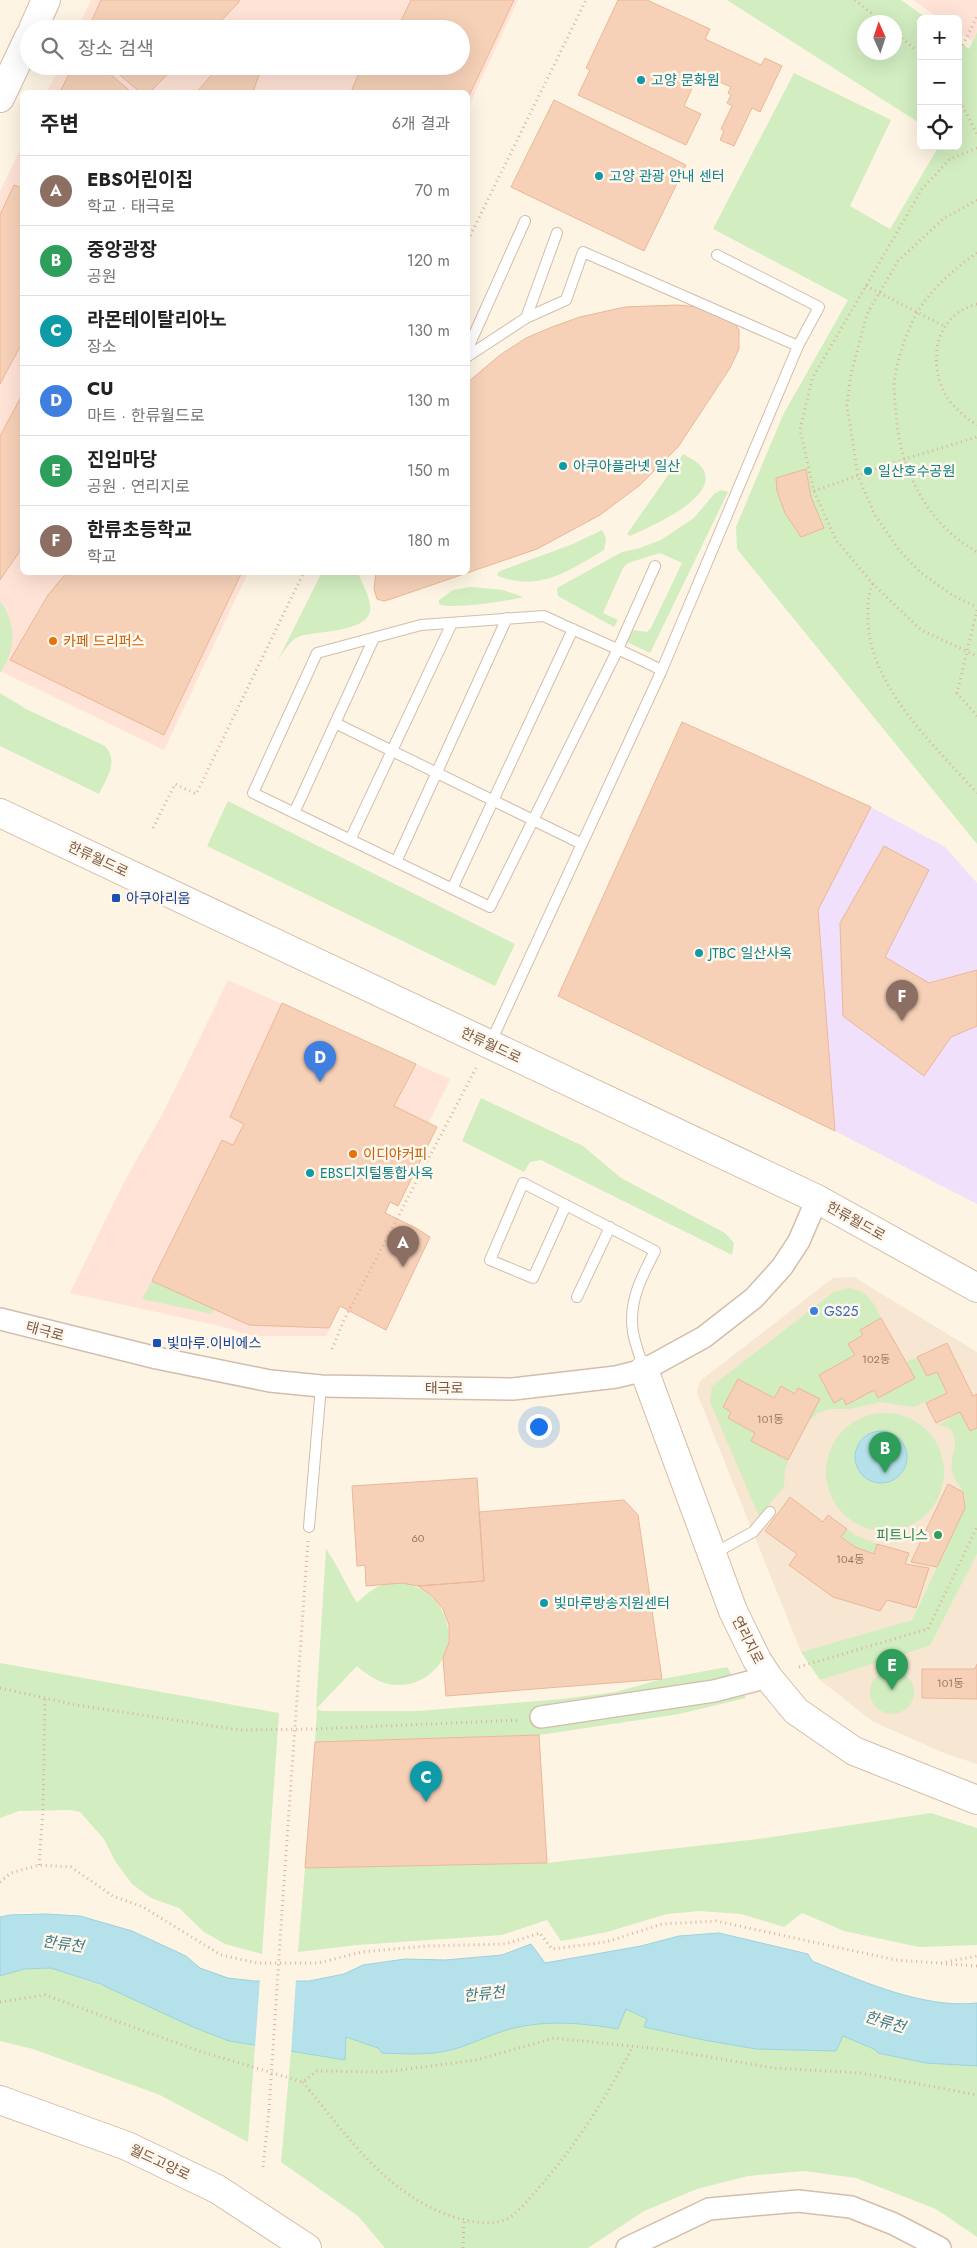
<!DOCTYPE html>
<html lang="ko">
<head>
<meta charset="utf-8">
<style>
	body { margin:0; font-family:Jost,"Noto Sans KR",sans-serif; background:#f2f2f2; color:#222 }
	.controls { position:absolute; right:15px; top:15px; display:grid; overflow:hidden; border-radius:8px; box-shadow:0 5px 20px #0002 }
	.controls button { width:45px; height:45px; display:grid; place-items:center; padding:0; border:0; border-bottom:1px solid #e0e0e0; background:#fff; color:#222; font:25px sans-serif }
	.compass { position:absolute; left:857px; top:15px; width:45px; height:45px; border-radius:50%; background:#fff; box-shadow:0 5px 20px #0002; rotate:357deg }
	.you { position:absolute; left:538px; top:1426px; width:18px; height:18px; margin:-12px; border:4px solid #fff; border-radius:50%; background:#1a73e8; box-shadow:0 0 0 8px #1a73e833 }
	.badge { display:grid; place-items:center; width:32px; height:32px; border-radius:50%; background:#f4663d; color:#fff; font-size:16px; font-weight:700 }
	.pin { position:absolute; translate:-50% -41px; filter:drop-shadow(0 1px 2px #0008) }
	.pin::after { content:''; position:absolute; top:26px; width:18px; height:15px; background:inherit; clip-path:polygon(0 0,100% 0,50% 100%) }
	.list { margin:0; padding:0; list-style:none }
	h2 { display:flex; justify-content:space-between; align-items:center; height:65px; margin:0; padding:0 20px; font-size:21px }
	h2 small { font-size:16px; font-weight:400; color:#767676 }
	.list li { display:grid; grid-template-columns:32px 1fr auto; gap:15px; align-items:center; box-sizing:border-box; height:70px; padding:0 20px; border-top:1px solid #e0e0e0 }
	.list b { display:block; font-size:19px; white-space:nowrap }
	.list p { margin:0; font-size:16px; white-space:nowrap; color:#767676 }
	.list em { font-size:16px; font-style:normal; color:#767676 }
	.icon { flex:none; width:28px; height:28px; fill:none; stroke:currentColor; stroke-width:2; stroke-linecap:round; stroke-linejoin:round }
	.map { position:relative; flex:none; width:977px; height:2248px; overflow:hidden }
	.search { position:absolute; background:#fff; box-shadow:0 5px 20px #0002; left:20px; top:20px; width:450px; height:55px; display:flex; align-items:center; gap:12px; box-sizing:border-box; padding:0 18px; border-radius:28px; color:#767676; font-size:19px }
	.panel { position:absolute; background:#fff; box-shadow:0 5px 20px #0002; left:20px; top:90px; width:450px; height:485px; border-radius:8px }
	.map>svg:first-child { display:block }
	.residential { fill:#f7e6d1 }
	.commercial { fill:#ffe3d6 }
	.education { fill:#f1e0fb }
	.green { fill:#d2edc0; fill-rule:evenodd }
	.water { fill:#b5e2ea; stroke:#9bd2dd }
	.pier { fill:#fef4e3 }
	.building { fill:#f6d1b8; stroke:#ebb797 }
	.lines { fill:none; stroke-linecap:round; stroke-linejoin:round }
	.lane-casing { stroke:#d3bdab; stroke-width:12 }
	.street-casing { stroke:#d3bdab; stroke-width:24 }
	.secondary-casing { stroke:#d6bda8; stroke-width:30 }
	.path { stroke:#dbb49b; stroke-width:3; stroke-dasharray:1 4; stroke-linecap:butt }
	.lane { stroke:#fff; stroke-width:10 }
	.street { stroke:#fff; stroke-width:21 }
	.secondary { stroke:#fff; stroke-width:28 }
	.path-bridge { stroke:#dbb49b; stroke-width:3; stroke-dasharray:1 4; stroke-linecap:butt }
	.culture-dot { fill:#0f9aa8; stroke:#fff7eb; stroke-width:2 }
	.food-dot { fill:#e8710a; stroke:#fff7eb; stroke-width:2 }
	.transit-dot { fill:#1a4fb4; stroke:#fff7eb; stroke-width:2 }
	.shop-dot { fill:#3f7fe0; stroke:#fff7eb; stroke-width:2 }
	.leisure-dot { fill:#2e9e5b; stroke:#fff7eb; stroke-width:2 }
	.labels { text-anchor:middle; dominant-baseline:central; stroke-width:5; stroke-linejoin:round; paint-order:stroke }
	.number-label { font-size:11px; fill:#987762 }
	.culture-label { font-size:14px; fill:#0d838f; stroke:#fff7eb; text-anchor:start }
	.food-label { font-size:14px; fill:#c56008; stroke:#fff7eb; text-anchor:start }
	.street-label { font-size:14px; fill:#795946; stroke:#fff7eb }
	.transit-label { font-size:14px; fill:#164399; stroke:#fff7eb; text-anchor:start }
	.shop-label { font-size:14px; fill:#366cbe; stroke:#fff7eb; text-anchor:start }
	.leisure-label { font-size:14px; fill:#27864d; stroke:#fff7eb; text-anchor:end }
	.water-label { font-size:15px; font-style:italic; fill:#3b7b87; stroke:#fff7eb }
</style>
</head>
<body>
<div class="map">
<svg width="977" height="2248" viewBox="0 0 977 2248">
	<rect width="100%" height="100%" fill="#fef4e3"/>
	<path class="residential" d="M854,1277L977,1352V1482L912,1620L801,1652L697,1393L700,1381L833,1278Z
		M977,1554V1764L944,1753L872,1721L820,1680L930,1646Z"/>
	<path class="commercial" d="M91,0H518L468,108V92H47L60,66H461V29H77Z
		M913,0H977V32L972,41L958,32V19H940Z
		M22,145V572L248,573L164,750L0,671V192Z
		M228,980L450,1079L326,1336H253L220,1326L70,1293L123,1184L165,1109Z"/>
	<path class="education" d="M871,807L945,847L977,883V1204L835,1131L818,910Z"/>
	<path class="green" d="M727,0H901L928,19H921V124ZM864,22H894V52H864Z
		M977,32V844L737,549L736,527L783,415L848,300L713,229L794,73L891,120L850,206L890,229L939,146H958V40L969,49Z
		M683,454C690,458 701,463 704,471C717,499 649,527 630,536L627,534Z
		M721,490L728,492L650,653L627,642L633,630L647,632L651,628L682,563L660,553L628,563L623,568L603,613L618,620L614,627L558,596L557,588L622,552L637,549L661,540L694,518L714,494Z
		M602,530L606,538L604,550C569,571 539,592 498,576L497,574L500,571L573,544Z
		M322,572L358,573C362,583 369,595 370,605C375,634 314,630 298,637C289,641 284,652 278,660Z
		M471,587L503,590L523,597C509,601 449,610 439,604V600L453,590Z
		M0,601C17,623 16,651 0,673Z
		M0,693L28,710L105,746C119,762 107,777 99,794L0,746Z
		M228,801L515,944L495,986L207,846Z
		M481,1098L583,1146L621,1178L725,1233L734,1243L732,1255L541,1160L530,1162L524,1172L462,1141Z
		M152,1281L214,1309L212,1314L142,1299Z
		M849,1288C868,1291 874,1303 881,1318L860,1330L863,1335L849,1344L855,1355L819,1375L834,1403L843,1398L847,1405L874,1390L878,1398L914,1378L906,1362L917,1357L927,1376L937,1372L947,1393L914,1407L880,1402L850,1409H830L818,1413L809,1420L798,1388L795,1394L781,1386L774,1398L738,1379L723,1407L731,1412L728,1418L755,1433L751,1441L788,1460L785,1471L784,1487L759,1516L710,1402L712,1386L834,1292Z
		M960,1412L970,1431L977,1428V1554L930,1646L820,1680L801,1652L912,1620L965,1508C965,1503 965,1496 963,1492C960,1484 953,1479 952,1470C949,1452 962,1446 950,1428L939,1425Z
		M826 1472a59 59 0 1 1 118 0a59 59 0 1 1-118 0Z
		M847,1529L855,1535L877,1544L874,1554L855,1547L841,1537Z
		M326,1549C338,1566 346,1585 357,1603C365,1595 374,1587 385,1584C432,1574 467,1628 438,1666C431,1674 423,1680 413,1683C390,1689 374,1681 357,1666L316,1709Z
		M0,1663L279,1713L262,1954L225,1944L204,1932L179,1908L151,1898L132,1884L115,1861L104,1839L80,1812L70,1810L19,1811L0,1818Z
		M727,1667L746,1698L679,1714L539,1735L315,1742L317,1709L322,1711H419L562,1699L616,1692L662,1679Z
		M870 1692a22 22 0 1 1 44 0a22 22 0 1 1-44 0Z
		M931,1813L977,1828V1945L919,1947L844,1931L802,1913L784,1927L741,1914L700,1911L667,1914L607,1932L561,1941L547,1920L502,1935L357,1945L298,1952L305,1868L547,1863L758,1839Z
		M51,1968C85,1979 119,1991 152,2006C188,2023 215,2039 255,2046L248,2142L160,2095L33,2049L0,2041V1976L24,1969Z
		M626,2009L647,2019L645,2027L704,2040L756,2049L836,2051L843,2036L874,2049L878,2053L926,2063L977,2066V2237L936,2209L856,2178L804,2171L748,2176L697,2189L644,2211L588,2248H385L358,2216L281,2162L291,2051L344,2059L346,2037L378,2048L382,2053C408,2054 433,2056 458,2048C482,2040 504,2028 530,2025C559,2021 588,2024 617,2029Z"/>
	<path class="water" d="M855 1457a26 26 0 1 1 52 0a26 26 0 1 1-52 0Z
		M46,1914L80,1916L132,1931L186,1956L200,1968L228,1978L254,1981H309L344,1974L363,1965L405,1959L445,1960L502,1955L531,1944L545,1963L641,1946L679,1936L719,1933L808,1954L812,1961C862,1981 923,2009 977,2003V2066L926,2063L878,2053L874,2049L843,2036L836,2051L756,2049L704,2040L644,2027L647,2019L626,2009L618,2029C589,2024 560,2021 530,2025C504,2028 482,2040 458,2048C433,2056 408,2054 382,2053L378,2048L346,2037L345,2060L229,2041L193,2027L100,1984L51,1968L24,1969L0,1976V1917L10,1915Z"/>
	<path class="pier" d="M260,1979H296L291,2054L255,2048Z"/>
	<path class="building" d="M101,0H239V2L213,29H88Z
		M411,0H514L468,98V92H351L362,66H367L376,71L378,66H461V29H397Z
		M618,0H647L710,29L705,39L761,65L765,58L782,66L760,112L752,108L734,146L720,140L724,131L721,129L732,106L727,103L731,95L728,93L731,87L699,73L684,106L701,114L686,145L578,95L590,70L586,68Z
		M73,66H101L131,92H60Z
		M109,66H176L150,92H140Z
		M219,66H242L260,72L253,92H197Z
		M554,100L686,165L644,251L511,187Z
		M14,185L22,188V343L0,384V215Z
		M677,305L698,307L734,322L739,330V349L730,368L678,447L640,485L600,515L537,549L391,599L384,601L377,599L374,589L376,572H468V382L500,355L526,338L552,327L580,317L625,307Z
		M22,395V548L0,580V436Z
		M806,469L811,497L824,528L801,537L785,513L777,491L776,478Z
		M67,572H242L164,735L10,660L48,595Z
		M682,722L871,807L818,910L835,1131L558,996Z
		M884,846L929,870L885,957L929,983L977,970V1026L951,1037L924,1076L843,1016L840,923Z
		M282,1003L416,1064L394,1106L437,1127L398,1206L390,1202L385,1213L416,1228L430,1237L386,1330L340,1306L329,1328L249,1325L152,1281L222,1140L233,1145L244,1124L230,1117Z
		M881,1318L915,1378L878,1398L874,1390L846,1405L843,1398L834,1403L819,1375L855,1355L848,1344L863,1335L860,1330Z
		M947,1343L973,1396L977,1394V1428L970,1431L960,1412L936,1423L926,1403L947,1393L937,1372L927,1376L917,1357Z
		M738,1379L774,1398L781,1386L795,1394L798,1388L820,1399L788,1460L751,1441L755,1433L728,1418L731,1412L723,1407Z
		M477,1478L484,1581L418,1586L402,1583L366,1586L365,1565L357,1566L352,1486Z
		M948,1484L963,1492L965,1508L937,1567L911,1562Z
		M790,1497L823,1522L828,1515L847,1529L841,1537L855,1547L874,1554L877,1544L909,1553L905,1564L929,1568L916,1608L887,1600L880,1611L833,1597L789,1565L797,1554L765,1531Z
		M624,1500L638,1515L662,1679L446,1696L443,1658L449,1642V1625L443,1609L432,1596L418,1586L484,1581L479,1512Z
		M977,1664V1699L922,1698V1669H975Z
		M539,1735L547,1863L305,1868L315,1742Z"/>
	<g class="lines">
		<g class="lane-casing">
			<path id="lane" d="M717,255L819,307L798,346
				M526,318L557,233
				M468,348L525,221
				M468,356L526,318L566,300L583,252L798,346L661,672L490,1044
				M655,566L618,649L490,907L253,793L317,653L421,625L544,616C583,635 623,650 661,670
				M335,723L582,844
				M294,813L374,638
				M350,840L452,623
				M396,862L507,618
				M452,889L573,629
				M566,1205L533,1278L490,1260L523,1183L655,1251C642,1276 628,1302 633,1332C635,1344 640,1357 644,1369
				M577,1297L610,1227
				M309,1527L321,1386
				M713,1554L753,1532L770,1512"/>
		</g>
		<g class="street-casing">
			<path id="street" d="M0,1319L157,1358L270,1381L321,1386L513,1389L616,1377L644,1370L704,1337L754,1298L782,1267L799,1241L817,1199
				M541,1717L714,1691L768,1677
				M627,2248L709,2209L798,2201L851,2207L894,2224L940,2248"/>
		</g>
		<g class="secondary-casing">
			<path id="secondary" d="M33,29L46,0
				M0,98L29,37
				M0,813L817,1199L977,1288
				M644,1370L733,1611L757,1660L768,1677L796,1711L854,1751L977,1800
				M0,2100L127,2146L217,2189L307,2248"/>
		</g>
		<path class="path" d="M855,0L882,22
			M894,32L921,54
			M958,54L977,17
			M958,97L977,134
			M977,148L950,159L922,189L812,379L800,430L814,491L836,540L873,584L921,630L977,656
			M977,200L943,219L898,261L867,314L851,374L847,405L858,476L875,515L899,550L920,572L952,595L977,607
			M468,240L586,0
			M977,253C952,270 923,296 911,325C904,340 898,359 895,376C893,387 895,402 896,414C900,470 927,524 977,552
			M866,286L944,326
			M977,304C935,315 927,361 946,396C953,407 966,418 977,425
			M814,491L905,459L977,437
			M873,584C868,594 868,603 868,614C866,684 934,745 977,793
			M977,610L957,693L977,716
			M153,828L175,784L196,794L304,572
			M332,1349L344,1320L476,1068
			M799,1667L928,1629L977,1527
			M0,1688L76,1705L240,1730L315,1729L521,1720
			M39,1865L43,1810L45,1697
			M0,1882L11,1873L39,1865L71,1867L113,1896L143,1907L221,1955L257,1963H318L362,1952L427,1946L505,1944L540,1933L552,1949L606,1942L662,1924L716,1921L896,1960L977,1966
			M282,1911L308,1541
			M941,1963L977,1956
			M0,2002L45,1995L199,2051L303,2082L317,2071L384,2072L476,2060L554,2038L669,2050L774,2068L861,2073L977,2095
			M303,2082C347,2136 390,2200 461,2219C475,2222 488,2225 502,2221C515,2217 527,2201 536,2191C575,2147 606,2098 633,2046
			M263,2167L269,2110
			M463,2248L464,2219"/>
		<use href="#lane" class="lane"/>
		<use href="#street" class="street"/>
		<use href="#secondary" class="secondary"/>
		<path class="path-bridge" d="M269,2110L282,1911"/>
	</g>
	<g class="culture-dot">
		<circle cx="641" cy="80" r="5"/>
		<circle cx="599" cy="176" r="5"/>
		<circle cx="563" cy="466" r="5"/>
		<circle cx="868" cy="471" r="5"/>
		<circle cx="699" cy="953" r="5"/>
		<circle cx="310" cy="1173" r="5"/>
		<circle cx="544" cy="1603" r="5"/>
	</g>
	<g class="food-dot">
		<circle cx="53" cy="641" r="5"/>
		<circle cx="353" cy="1154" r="5"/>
	</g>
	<g class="transit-dot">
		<rect x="111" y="893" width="10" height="10" rx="2.5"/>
		<rect x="152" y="1338" width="10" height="10" rx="2.5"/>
	</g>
	<circle class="shop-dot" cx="814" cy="1311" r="5"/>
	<circle class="leisure-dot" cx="938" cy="1535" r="5"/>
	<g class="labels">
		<g class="number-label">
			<text x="876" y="1359">102동</text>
			<text x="770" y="1419">101동</text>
			<text x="418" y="1538">60</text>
			<text x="850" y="1559">104동</text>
			<text x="950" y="1683">101동</text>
		</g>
		<g class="culture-label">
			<text x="651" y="80">고양 문화원</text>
			<text x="609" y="176">고양 관광 안내 센터</text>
			<text x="573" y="466">아쿠아플라넷 일산</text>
			<text x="878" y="471">일산호수공원</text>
			<text x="709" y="953">JTBC 일산사옥</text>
			<text x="320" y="1173">EBS디지털통합사옥</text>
			<text x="554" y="1603">빛마루방송지원센터</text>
		</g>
		<g class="food-label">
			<text x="63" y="641">카페 드리퍼스</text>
			<text x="363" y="1154">이디야커피</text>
		</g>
		<g class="street-label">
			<text transform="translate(98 859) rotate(25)">한류월드로</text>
			<text transform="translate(491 1045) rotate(25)">한류월드로</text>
			<text transform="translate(856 1221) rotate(29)">한류월드로</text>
			<text transform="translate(45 1331) rotate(15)">태극로</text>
			<text x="444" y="1388">태극로</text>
			<text transform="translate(748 1640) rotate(63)">연리지로</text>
			<text transform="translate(160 2162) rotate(25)">월드고양로</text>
		</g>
		<g class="transit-label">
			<text x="126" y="898">아쿠아리움</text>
			<text x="167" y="1343">빛마루.이비에스</text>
		</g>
		<g class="shop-label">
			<text x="824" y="1311">GS25</text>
		</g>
		<g class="leisure-label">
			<text x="928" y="1535">피트니스</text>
		</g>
		<g class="water-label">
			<text transform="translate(63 1944) rotate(8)">한류천</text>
			<text transform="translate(484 1994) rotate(-6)">한류천</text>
			<text transform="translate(885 2022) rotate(16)">한류천</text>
		</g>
	</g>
</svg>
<div class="controls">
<button>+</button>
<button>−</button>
<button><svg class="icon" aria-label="locate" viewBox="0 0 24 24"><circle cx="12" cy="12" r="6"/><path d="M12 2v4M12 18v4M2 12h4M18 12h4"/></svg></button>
</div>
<svg class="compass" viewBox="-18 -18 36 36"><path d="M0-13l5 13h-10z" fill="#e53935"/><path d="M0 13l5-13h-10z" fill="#767676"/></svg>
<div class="you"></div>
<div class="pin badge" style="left:403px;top:1267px;background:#8d6e63">A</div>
<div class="pin badge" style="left:885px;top:1473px;background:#2e9e5b">B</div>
<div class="pin badge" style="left:426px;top:1802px;background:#0f9aa8">C</div>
<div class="pin badge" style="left:320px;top:1082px;background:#3f7fe0">D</div>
<div class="pin badge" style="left:892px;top:1690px;background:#2e9e5b">E</div>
<div class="pin badge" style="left:902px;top:1021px;background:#8d6e63">F</div>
<div class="search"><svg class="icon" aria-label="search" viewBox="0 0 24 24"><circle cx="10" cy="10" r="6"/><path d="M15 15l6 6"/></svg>장소 검색</div>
<section class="panel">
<h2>주변<small>6개 결과</small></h2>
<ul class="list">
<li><span class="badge" style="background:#8d6e63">A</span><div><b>EBS어린이집</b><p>학교 · 태극로</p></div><em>70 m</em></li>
<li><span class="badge" style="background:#2e9e5b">B</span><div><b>중앙광장</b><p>공원</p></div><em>120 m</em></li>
<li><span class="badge" style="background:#0f9aa8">C</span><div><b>라몬테이탈리아노</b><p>장소</p></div><em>130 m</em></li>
<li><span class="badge" style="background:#3f7fe0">D</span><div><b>CU</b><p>마트 · 한류월드로</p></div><em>130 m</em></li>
<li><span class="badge" style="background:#2e9e5b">E</span><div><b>진입마당</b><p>공원 · 연리지로</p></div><em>150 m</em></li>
<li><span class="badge" style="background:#8d6e63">F</span><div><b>한류초등학교</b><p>학교</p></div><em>180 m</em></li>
</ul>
</section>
</div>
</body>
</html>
